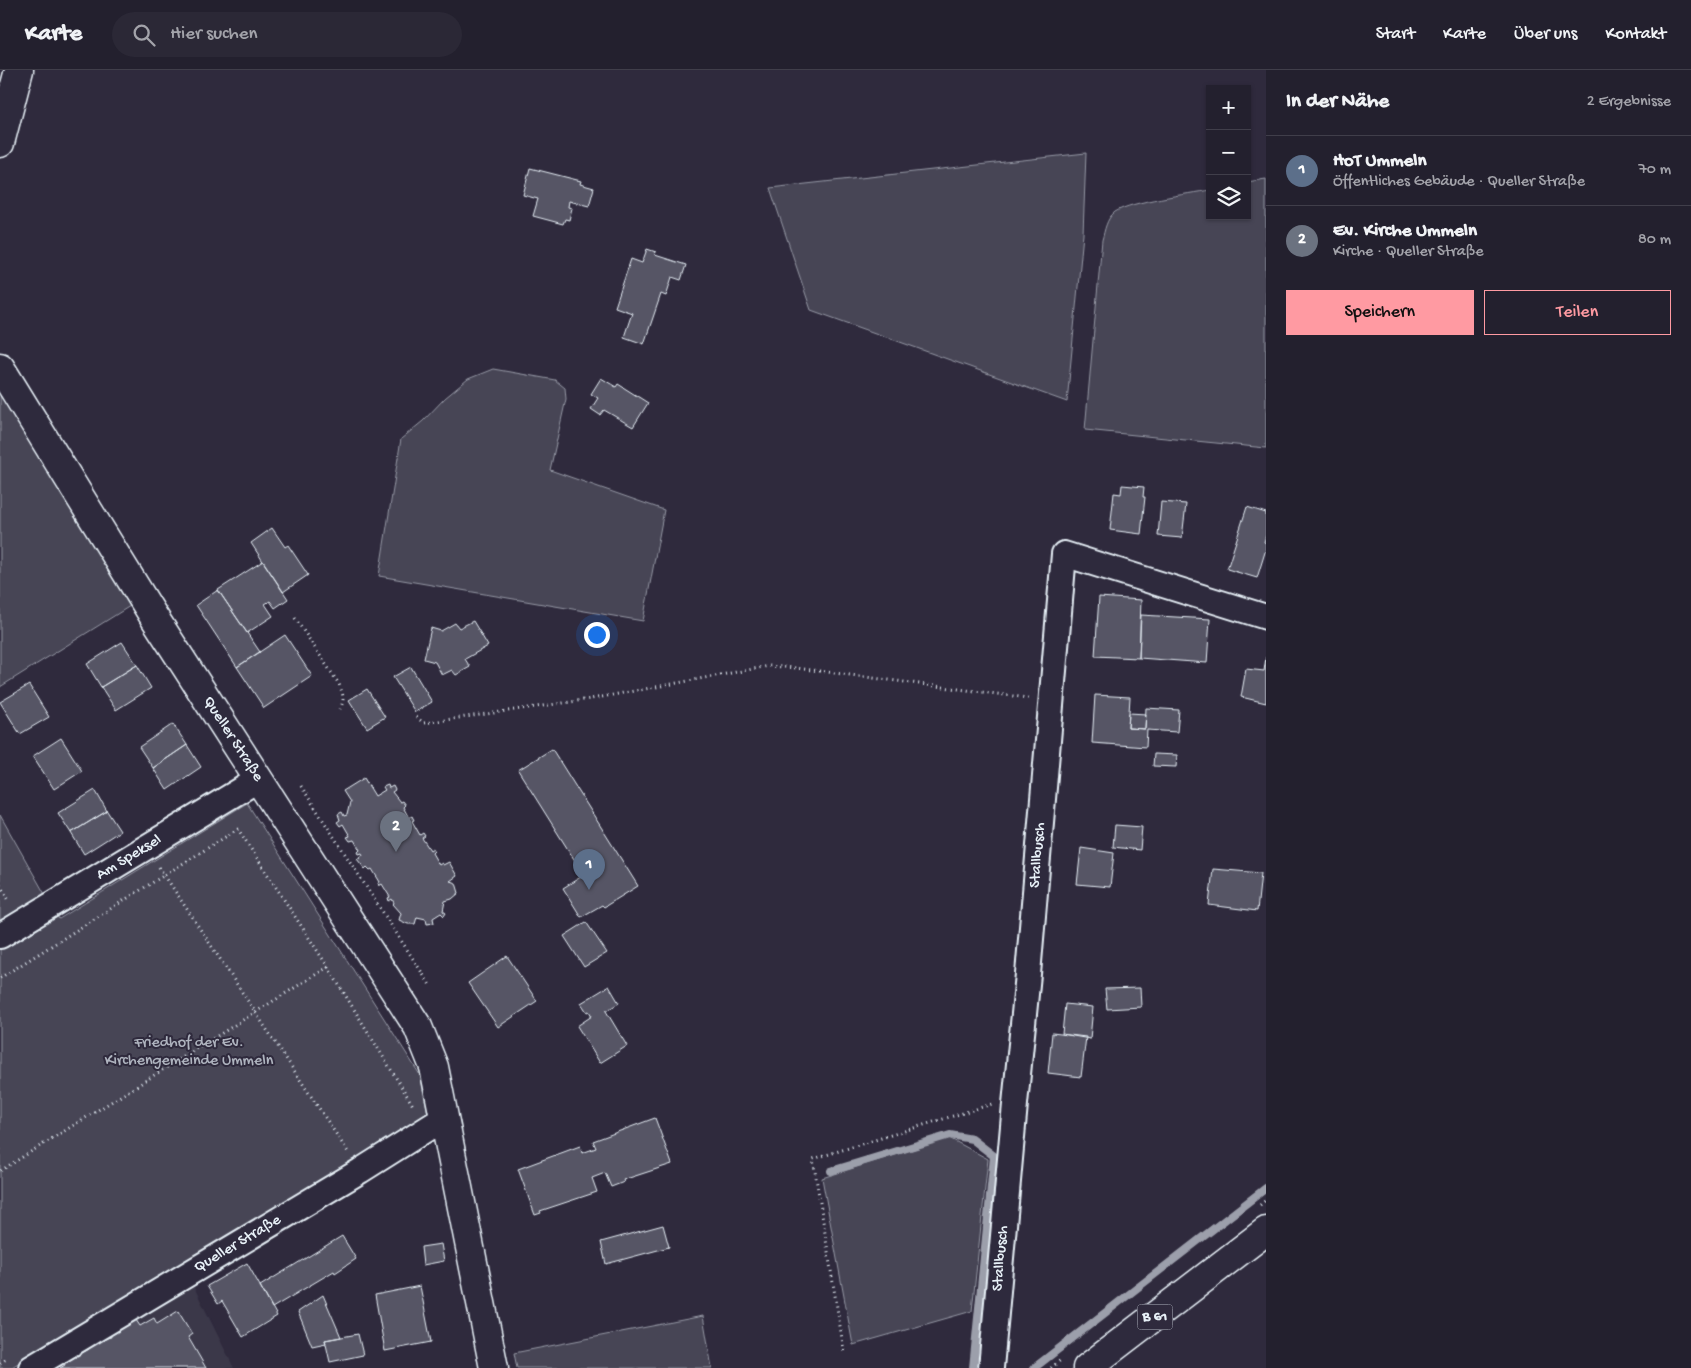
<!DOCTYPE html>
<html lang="de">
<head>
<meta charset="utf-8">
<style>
	body { margin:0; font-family:"Gochi Hand",sans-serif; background:#2b2836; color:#f1f3f6 }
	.controls { position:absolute; right:15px; top:15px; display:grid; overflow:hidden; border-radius:0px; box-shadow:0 1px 4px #0004 }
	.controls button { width:45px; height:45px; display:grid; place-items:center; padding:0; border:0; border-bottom:1px solid #403e4a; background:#23202e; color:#f1f3f6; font:25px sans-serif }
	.you { position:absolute; left:596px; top:564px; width:18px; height:18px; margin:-12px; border:4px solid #fff; border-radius:50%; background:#1a73e8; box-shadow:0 0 0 8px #1a73e833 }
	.badge { display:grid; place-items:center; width:32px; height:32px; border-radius:50%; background:#ff9aa2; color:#fff; font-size:16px; font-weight:700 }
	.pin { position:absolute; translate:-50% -41px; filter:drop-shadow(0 1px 2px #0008) }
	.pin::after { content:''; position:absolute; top:26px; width:18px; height:15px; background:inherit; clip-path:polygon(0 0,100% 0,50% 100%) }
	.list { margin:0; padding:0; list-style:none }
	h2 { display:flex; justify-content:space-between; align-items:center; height:65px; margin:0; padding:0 20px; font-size:21px }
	h2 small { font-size:16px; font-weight:400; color:#a3a3aa }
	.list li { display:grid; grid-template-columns:32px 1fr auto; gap:15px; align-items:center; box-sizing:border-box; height:70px; padding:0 20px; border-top:1px solid #403e4a }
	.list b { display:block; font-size:19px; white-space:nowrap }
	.list p { margin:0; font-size:16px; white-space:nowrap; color:#a3a3aa }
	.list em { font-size:16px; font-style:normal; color:#a3a3aa }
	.actions { display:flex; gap:10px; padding:15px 20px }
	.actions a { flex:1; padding:11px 0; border:1px solid #ff9aa2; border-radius:0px; text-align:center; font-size:18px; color:#ff9aa2 }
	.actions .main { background:#ff9aa2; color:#111 }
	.icon { flex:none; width:28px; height:28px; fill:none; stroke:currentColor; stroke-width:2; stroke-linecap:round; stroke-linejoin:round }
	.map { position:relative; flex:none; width:1266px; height:1298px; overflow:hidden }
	header { display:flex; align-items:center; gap:30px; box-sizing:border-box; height:70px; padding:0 25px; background:#23202e; border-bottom:1px solid #403e4a }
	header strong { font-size:24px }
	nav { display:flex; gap:28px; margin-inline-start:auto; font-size:18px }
	.search { width:350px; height:45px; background:#2b2836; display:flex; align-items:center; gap:12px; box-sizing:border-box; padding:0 18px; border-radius:28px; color:#a3a3aa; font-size:19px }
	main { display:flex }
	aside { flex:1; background:#23202e }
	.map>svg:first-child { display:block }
	.built { fill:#3b3749 }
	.green { fill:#464455; stroke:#979aa6 }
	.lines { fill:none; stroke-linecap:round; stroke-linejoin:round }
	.stream { stroke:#9c9fab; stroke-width:8 }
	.building { fill:#575565; stroke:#e8f1f8 }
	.minor-casing { stroke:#e8f1f8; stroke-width:28 }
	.tertiary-casing { stroke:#e8f1f8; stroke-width:31 }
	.primary-casing { stroke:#e8f1f8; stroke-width:31 }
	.path { stroke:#e8f1f8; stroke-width:3; stroke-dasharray:1 4; stroke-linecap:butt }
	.minor { stroke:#2f2a3d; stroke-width:24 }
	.tertiary { stroke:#2f2a3d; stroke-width:28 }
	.primary { stroke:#2f2a3d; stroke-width:28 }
	.labels { text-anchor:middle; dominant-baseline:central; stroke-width:4; stroke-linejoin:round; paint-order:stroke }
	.shield { fill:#2f2a3d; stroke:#b0b5c0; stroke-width:1 }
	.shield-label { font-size:15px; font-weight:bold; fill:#e8f1f8 }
	.street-label { font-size:16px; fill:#e8f1f8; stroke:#2f2a3d }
	.park-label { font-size:16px; fill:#afb4bf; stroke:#2f2a3d }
</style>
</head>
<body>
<header>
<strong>Karte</strong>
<div class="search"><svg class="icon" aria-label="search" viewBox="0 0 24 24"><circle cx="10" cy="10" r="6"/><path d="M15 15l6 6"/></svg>Hier suchen</div>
<nav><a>Start</a><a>Karte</a><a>Über uns</a><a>Kontakt</a></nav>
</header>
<main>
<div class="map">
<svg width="1266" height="1298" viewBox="0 0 1266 1298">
	<rect width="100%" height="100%" fill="#2f2a3d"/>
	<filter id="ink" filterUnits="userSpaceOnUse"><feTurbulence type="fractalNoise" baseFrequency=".02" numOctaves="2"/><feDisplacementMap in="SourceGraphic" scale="10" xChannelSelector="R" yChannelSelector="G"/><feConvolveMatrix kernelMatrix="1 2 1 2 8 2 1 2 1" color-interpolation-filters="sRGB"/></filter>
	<g filter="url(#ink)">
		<path class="built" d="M191,1211L234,1298H41Z"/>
		<path class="green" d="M1086,83L1083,164L1067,332L811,240L770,118Z
			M1266,109V378L1085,360L1102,170C1105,160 1106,149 1115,142C1132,131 1188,124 1210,120V146H1247V112Z
			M493,299L555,310L565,318L566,329L550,400L664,440L643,551L379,506L401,369L423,351L445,328L468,309Z
			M0,319L130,536L0,617Z
			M247,733L420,1005L429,1049L10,1298H0V745L59,849Z
			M949,1068L988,1089L972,1241L853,1275L822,1108Z
			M703,1246L712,1298H517L514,1283Z"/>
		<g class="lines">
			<path class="stream" d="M831,1101L950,1065L972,1069L994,1086L973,1298
				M1034,1298L1266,1118"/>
		</g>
		<path class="building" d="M530,98L581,111L580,114L594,118L589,136L569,131L568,137L572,138L569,150L565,149L563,154L533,146L538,129L523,125Z
			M647,179L656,182L655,185L686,195L681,210L672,207L666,226L661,224L644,274L624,267L632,243L615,237L631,189L642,193Z
			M601,308L616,317L618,314L648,333L633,357L604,340L600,345L591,339L598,328L591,324Z
			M1122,415L1144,417L1143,427H1145L1141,464L1110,460L1114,423L1121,424Z
			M1161,432L1186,434L1182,468L1158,466Z
			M1247,437L1266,443V465L1264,472L1266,473V479L1257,508L1227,499Z
			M272,458L285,477L288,475L308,505L283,522L251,473Z
			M263,491L288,529L275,538L270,531L265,534L273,546L247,563L218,520Z
			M218,520L260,582L237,597L196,535Z
			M1099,527L1141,530L1139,588L1095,586Z
			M1141,545L1210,549L1207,593L1139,588Z
			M473,551L488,576L465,589L470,597L456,605L452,600L442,605L435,592L424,589L431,558L441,561L455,553L459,558Z
			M285,565L312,606L264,638L237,597Z
			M122,572L137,595L101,617L87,594Z
			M1266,587V633L1241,627L1246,599L1264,601Z
			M137,595L151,618L116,640L101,617Z
			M411,597L432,632L415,642L393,607Z
			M29,615L49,647L20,664L0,632Z
			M367,619L385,647L367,658L349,630Z
			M1095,625L1130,627L1128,658L1145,659L1146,638L1179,640L1177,662L1147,660L1146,677L1092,673Z
			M1129,643L1146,644L1145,659L1128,658Z
			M173,654L187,675L153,698L139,677Z
			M61,668L82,701L54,719L33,686Z
			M187,675L201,697L167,720L153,698Z
			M552,679L638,816L604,837L602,835L581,847L563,818L584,805L518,700Z
			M1154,684L1177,685L1176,697L1153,696Z
			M364,708L375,726L385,720L383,717L388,715L389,718L393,716L395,720L392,722L400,732L402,731L405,735L403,737L409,748L412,746L414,750L412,751L420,765L423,763L425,766L422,768L430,780L433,778L434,781L432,783L439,795L442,793L443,795L449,792L457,806L450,811L456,813L459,823L452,829L445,831L443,841L446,843L444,846L441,843L433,848L434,853L427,854L426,849L417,847L415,854H408L399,850L401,843L393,834L394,833L392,829L389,831L388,828L390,827L382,814L379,816L378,813L380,812L372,799L370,800L367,797L365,799L357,789L363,785L362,783L359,784L358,782L360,780L354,770L350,771L347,767L350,766L343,754L340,756L337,752L340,750L338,744L342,742L344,746L347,745L350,732L343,721Z
			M95,720L107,741L71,763L58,743Z
			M107,741L120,761L84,784L71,763Z
			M1115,755L1142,757L1140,780L1113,777Z
			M1081,778L1114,783L1110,817L1077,814Z
			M1213,799L1261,803L1257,841L1209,835Z
			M586,852L607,883L584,897L564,866Z
			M507,886L537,931L498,957L468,913Z
			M609,916L619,933L606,941L627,976L600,993L577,956L592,946L589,941L587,942L581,933Z
			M1140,918L1141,937L1107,939L1105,919Z
			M1065,934L1093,937L1090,969L1062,964Z
			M1052,963L1086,967L1081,1007L1048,1003Z
			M655,1048L672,1094L623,1110L624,1112L611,1117L605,1103L592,1108L597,1122L540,1141L541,1143L535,1145L518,1099L580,1076L582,1083L596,1078L593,1071Z
			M663,1155L669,1177L606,1194L601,1172Z
			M342,1166L356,1189L335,1203L334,1201L272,1238L260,1216Z
			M441,1174L444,1191L423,1195L421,1177Z
			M247,1193L277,1246L243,1267L222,1231L218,1234L207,1216Z
			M420,1216L431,1272L385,1281L375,1225Z
			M323,1225L341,1267L325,1270L326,1273L312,1276L298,1242Z
			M178,1241L192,1264L188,1267L206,1298H60L65,1295L64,1293L89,1279L85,1273L111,1267L110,1259L122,1253L136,1250L140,1256L154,1248L157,1254Z
			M358,1264L363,1285L330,1292L325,1270Z"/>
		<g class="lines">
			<g class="minor-casing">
				<g id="minor">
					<path id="s1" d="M0,866L259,709"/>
					<path id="s2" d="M31,1298L360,1101L444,1048"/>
					<path id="s3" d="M991,1298L1015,1034L1028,904L1064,484L1266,547"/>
				</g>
			</g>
			<g class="tertiary-casing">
				<g id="tertiary">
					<path d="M0,73L19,0"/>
					<path id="s4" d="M0,297L154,547L418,957L434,997L494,1298"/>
				</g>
			</g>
			<g class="primary-casing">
				<path id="primary" d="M1087,1298L1266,1161"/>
			</g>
			<path class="path" d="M295,548L339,614C343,624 345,629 340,639
				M416,647L424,653L591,629L769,596L796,598L1028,628
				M301,716L430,915
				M159,797L348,1082
				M0,815L10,832
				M328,897L414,1037
				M0,908L238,759L328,897L0,1101
				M1260,1135L1266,1130
				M844,1281L813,1089L992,1034
				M0,1293L8,1288
				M1051,1298L1062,1289"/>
			<use href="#minor" class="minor"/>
			<use href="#tertiary" class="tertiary"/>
			<use href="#primary" class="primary"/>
		</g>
	</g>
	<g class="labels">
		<rect class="shield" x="1137.5" y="1234.5" width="35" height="25" rx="4"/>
		<g class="shield-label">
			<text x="1155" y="1247">B 61</text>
		</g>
		<g class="street-label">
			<text stroke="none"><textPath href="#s4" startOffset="439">Queller Straße</textPath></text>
			<text stroke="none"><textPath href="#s3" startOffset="515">Stallbusch</textPath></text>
			<text stroke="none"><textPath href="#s1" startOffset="151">Am Speksel</textPath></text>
			<text stroke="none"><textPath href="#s2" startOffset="241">Queller Straße</textPath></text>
			<text stroke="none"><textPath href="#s3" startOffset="110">Stallbusch</textPath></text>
		</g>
		<g class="park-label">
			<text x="189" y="973">Friedhof der Ev.<tspan x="189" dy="18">Kirchengemeinde Ummeln</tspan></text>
		</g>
	</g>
</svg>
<div class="controls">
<button>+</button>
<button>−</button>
<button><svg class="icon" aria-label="layers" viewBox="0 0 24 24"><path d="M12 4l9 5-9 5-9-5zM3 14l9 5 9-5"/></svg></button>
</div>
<div class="you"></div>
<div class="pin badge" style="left:589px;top:820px;background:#5c6f8a">1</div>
<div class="pin badge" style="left:396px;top:782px;background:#6b7280">2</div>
</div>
<aside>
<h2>In der Nähe<small>2 Ergebnisse</small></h2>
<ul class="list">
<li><span class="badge" style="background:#5c6f8a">1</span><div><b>HoT Ummeln</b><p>Öffentliches Gebäude · Queller Straße</p></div><em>70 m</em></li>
<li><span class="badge" style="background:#6b7280">2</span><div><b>Ev. Kirche Ummeln</b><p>Kirche · Queller Straße</p></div><em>80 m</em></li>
</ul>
<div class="actions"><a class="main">Speichern</a><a>Teilen</a></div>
</aside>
</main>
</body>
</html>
